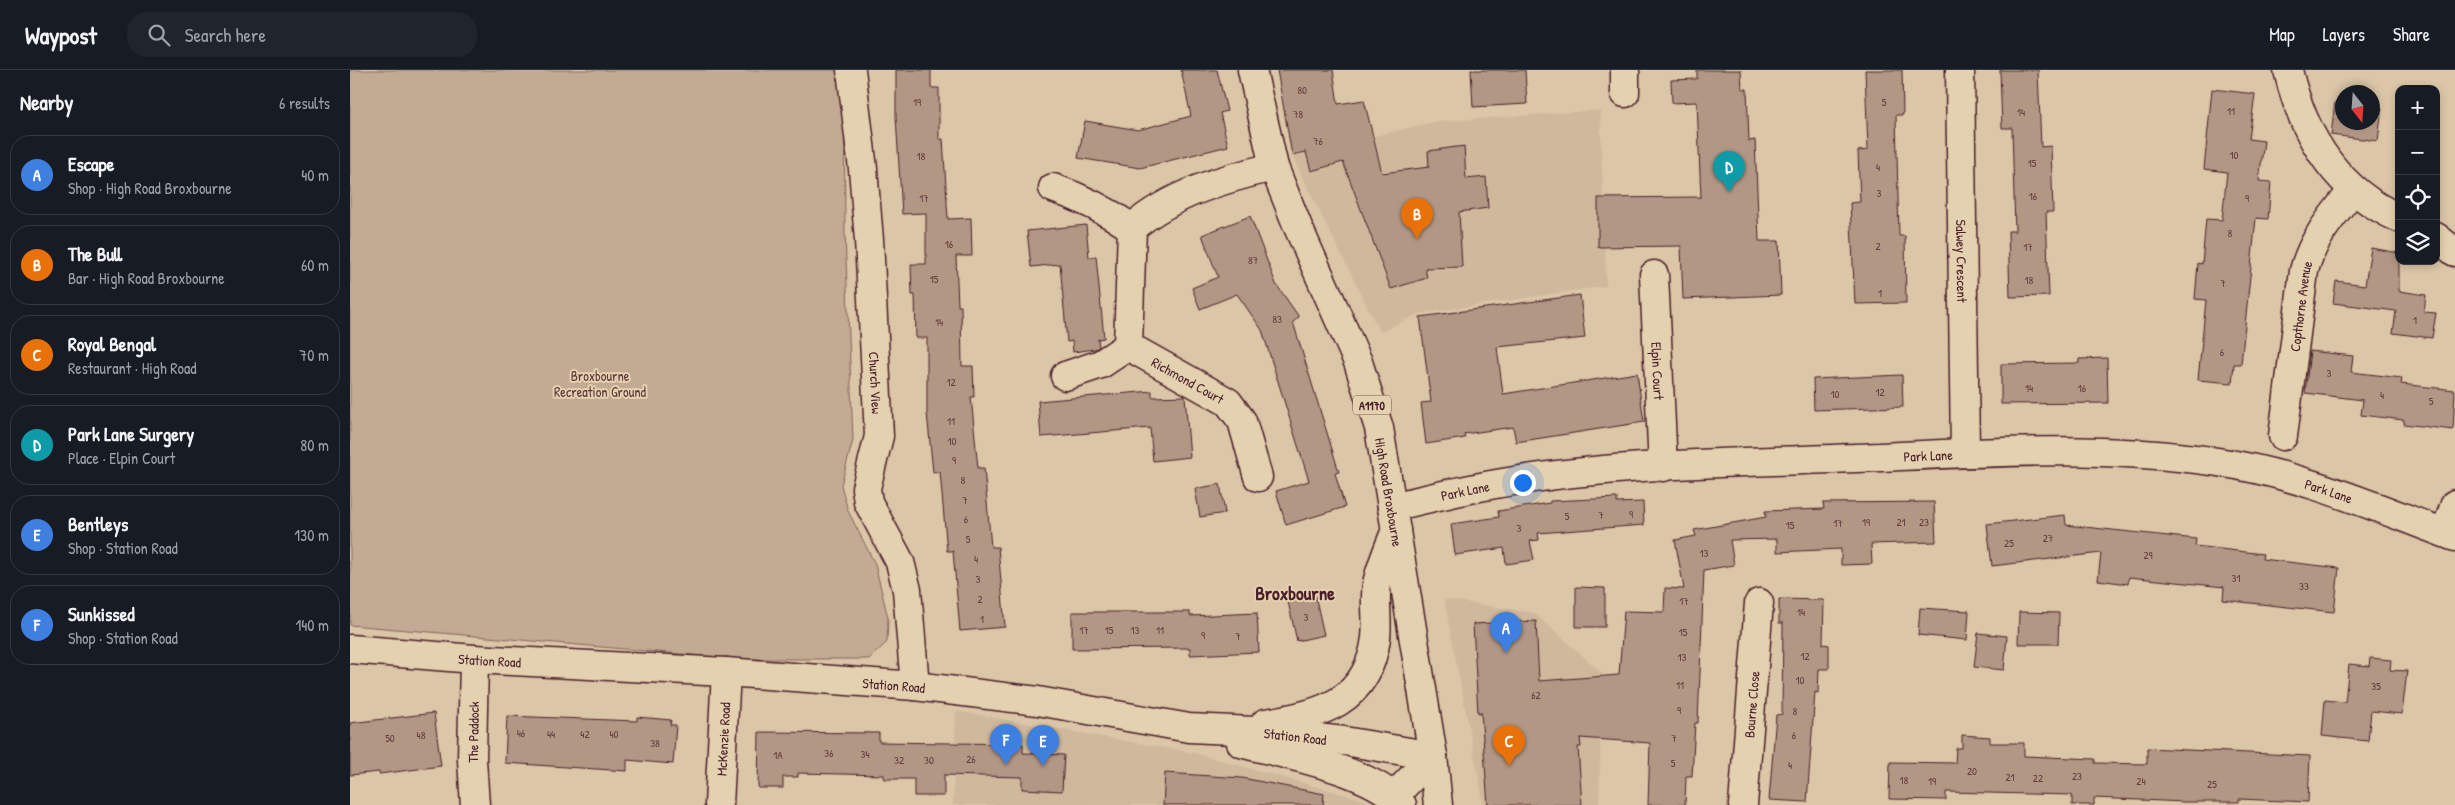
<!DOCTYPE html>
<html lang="en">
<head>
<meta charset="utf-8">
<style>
	body { margin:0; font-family:"Patrick Hand",sans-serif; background:#20242c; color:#f1f3f6 }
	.controls { position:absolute; right:15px; top:15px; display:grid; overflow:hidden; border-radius:10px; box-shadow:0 2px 8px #0003 }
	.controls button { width:45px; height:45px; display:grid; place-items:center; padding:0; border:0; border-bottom:1px solid #363941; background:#171b24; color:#f1f3f6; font:25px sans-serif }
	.compass { position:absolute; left:1985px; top:15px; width:45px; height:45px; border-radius:50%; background:#171b24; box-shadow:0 2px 8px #0003; rotate:163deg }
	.you { position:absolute; left:1172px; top:412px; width:18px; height:18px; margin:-12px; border:4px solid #fff; border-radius:50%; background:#1a73e8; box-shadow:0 0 0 8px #1a73e833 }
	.badge { display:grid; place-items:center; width:32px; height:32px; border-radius:50%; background:#7c3aed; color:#fff; font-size:16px; font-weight:700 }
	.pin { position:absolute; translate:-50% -41px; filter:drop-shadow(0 1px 2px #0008) }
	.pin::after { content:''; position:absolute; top:26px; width:18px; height:15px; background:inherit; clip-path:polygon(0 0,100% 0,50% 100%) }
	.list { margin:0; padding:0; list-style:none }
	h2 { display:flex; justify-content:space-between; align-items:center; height:65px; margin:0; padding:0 20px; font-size:21px }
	h2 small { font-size:16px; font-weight:400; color:#9ea1a6 }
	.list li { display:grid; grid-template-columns:32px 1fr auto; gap:15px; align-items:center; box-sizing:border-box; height:80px; margin:0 10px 10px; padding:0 10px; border:1px solid #363941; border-radius:20px }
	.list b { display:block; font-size:19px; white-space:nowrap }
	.list p { margin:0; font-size:16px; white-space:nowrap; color:#9ea1a6 }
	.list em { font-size:16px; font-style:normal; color:#9ea1a6 }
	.icon { flex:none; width:28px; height:28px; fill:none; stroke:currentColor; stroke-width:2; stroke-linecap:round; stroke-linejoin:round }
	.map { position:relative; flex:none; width:2105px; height:735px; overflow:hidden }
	header { display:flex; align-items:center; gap:30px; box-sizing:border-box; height:70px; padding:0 25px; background:#171b24; border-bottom:1px solid #363941 }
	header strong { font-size:24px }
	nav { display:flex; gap:28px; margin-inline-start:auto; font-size:18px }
	.search { width:350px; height:45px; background:#20242c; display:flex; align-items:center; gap:12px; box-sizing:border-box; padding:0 18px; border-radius:20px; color:#9ea1a6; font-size:19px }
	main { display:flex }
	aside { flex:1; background:#171b24 }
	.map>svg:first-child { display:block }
	.built { fill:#cfb89c }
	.green { fill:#c3aa92; stroke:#86645e }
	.building { fill:#b29784; stroke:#4a1f2b }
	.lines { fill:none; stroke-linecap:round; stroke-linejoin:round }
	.minor-casing { stroke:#4a1f2b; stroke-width:31 }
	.secondary-casing { stroke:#4a1f2b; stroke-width:31 }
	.primary-casing { stroke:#4a1f2b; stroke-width:31 }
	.minor { stroke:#e4d1af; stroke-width:28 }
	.secondary { stroke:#e4d1af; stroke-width:28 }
	.primary { stroke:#e4d1af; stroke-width:28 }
	.labels { text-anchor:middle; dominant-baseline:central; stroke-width:4; stroke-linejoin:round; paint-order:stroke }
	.number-label { font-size:11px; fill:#643d41 }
	.shield { fill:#e4d1af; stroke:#785453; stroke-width:1 }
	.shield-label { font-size:12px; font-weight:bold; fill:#4a1f2b }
	.street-label { font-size:14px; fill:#4a1f2b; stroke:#e4d1af }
	.park-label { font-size:14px; fill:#5c343a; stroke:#e4d1af }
	.district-label { font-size:19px; font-weight:bold; fill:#4a1f2b; stroke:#e4d1af }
</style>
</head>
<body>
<header>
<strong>Waypost</strong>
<div class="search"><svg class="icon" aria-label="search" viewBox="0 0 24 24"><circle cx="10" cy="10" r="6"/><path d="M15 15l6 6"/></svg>Search here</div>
<nav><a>Map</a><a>Layers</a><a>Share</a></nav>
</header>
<main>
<aside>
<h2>Nearby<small>6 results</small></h2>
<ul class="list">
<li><span class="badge" style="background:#3f7fe0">A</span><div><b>Escape</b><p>Shop · High Road Broxbourne</p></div><em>40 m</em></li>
<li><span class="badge" style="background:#e8710a">B</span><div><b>The Bull</b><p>Bar · High Road Broxbourne</p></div><em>60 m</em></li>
<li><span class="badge" style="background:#e8710a">C</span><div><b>Royal Bengal</b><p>Restaurant · High Road</p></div><em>70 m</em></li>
<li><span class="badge" style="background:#0f9aa8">D</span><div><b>Park Lane Surgery</b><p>Place · Elpin Court</p></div><em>80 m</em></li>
<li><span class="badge" style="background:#3f7fe0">E</span><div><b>Bentleys</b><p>Shop · Station Road</p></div><em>130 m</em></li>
<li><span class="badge" style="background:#3f7fe0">F</span><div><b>Sunkissed</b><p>Shop · Station Road</p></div><em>140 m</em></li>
</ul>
</aside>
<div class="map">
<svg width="2105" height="735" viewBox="0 0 2105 735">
	<rect width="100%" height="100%" fill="#dbc6a7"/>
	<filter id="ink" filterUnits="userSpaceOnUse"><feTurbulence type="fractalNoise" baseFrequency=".02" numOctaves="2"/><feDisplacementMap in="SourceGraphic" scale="10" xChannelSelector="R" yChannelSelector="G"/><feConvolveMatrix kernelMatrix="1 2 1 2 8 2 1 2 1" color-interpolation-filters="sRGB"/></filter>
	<g filter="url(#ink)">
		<path class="built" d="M1250,40L1256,216L1068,244L1030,262L942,86L1083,52Z
			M1094,529L1184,543L1252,603L1249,735H1134Z
			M606,641L844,683L1014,730L1018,735H603Z"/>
		<path class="green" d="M0,0H494L495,163L503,370L491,415L498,441L525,494L538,548L537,572L519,589H388L0,555Z"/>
		<path class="building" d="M546,0H581V18H589V69H593L598,149L621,148L622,186H606L608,236H611L612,296H623L624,327H621L628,398H634L641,477H648L655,557L610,561L603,481H597L590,402H583L577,343V268H566L565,225H562L561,194H576V143L552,144L546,47Z
			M831,0H867L877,41L870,43L878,76L790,98L728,88L735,51L788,60L841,46Z
			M927,0H983L988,34L1014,30L1032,103L1079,97L1078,81L1114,76L1116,109L1136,107L1138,138L1109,142L1112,197L1075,198L1077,208L1041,219L993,92L961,101L956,82L942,85Z
			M1121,0H1175L1177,34L1123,37Z
			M1347,0H1391L1392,19H1397L1399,71L1405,70L1409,171H1429L1431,225L1333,229L1331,176L1248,177V128L1351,127L1347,32L1322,33L1321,10L1347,9Z
			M1515,0H1552L1553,45H1546L1549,166H1555L1556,233L1505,234L1500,133L1510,132L1508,81L1518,80Z
			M1650,0H1688L1691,77L1701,76L1703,142H1696L1699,226L1660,227L1658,161H1665L1662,58H1652Z
			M1862,19L1905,24L1899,69L1914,71L1909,111L1921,112L1918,149L1906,148L1891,294H1884L1882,313L1848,310L1856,230L1845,229L1848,193L1852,194L1856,149L1872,150L1877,102L1854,99Z
			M1985,32L1992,33V52H2022V37L2032,38L2028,71L1981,65Z
			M900,146L926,214L949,247L943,252L989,402L985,403L995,437L936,455L926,421L959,411L912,260L887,224L850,239L842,218L868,207L852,165Z
			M736,155L739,187L746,186L754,268L748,269L749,277L745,279L723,282L722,271L717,272L710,194L681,197L677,161Z
			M2021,178L2049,183V221L2076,225L2074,242L2086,243L2082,268L2043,263L2046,241L1983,233L1986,211L2015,215Z
			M1230,225L1235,268L1147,277L1153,324L1287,303L1294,352L1166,372L1163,357L1114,364L1115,368L1076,374L1071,333L1081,332L1070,247Z
			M1960,281L2003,286L2001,302L2052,308L2051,314L2105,320L2103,360L2054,354V350L2011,345L2013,330L1955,323Z
			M1757,288L1758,333L1651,334V294L1729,293V289Z
			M1552,305L1553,337L1464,340L1463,309Z
			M802,321V327L835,326L840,387L803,391L800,358L691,367L688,331Z
			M870,414L875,443L850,447L845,419Z
			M1267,428V433L1293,432L1294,455L1188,463L1189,470L1180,471L1184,490L1156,494L1154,478L1105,485L1101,454L1149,447L1148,441L1200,433V431Z
			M1584,432L1586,472L1521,474L1522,494L1491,495V479L1427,482V469L1380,470L1384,495L1354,500L1348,653H1345L1342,706H1336L1335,735H1298L1300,673L1230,668L1231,677H1228L1232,735H1138L1131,642L1128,643L1123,554L1186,551L1189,611L1269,605L1274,541L1314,542L1315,518L1334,519L1325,470L1346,466L1344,460L1416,447L1415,441L1474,439L1473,433Z
			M1715,445L1716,455L1846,469L1845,476L1913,484L1912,489L1989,498L1984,542L1873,530L1874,517L1779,507L1778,514L1748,510L1751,483L1642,496L1637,454Z
			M1226,517L1255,518V557H1226Z
			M965,525L974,565L947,571L938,532Z
			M1429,529L1474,530L1473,574L1479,575V599H1469L1468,623L1465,622L1457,732L1419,730L1426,645L1432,644L1433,553H1429Z
			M1570,538L1619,541L1617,570L1568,565Z
			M722,542H840V546L907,543L909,582L840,585V578L722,579Z
			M1669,542L1709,543L1708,574H1668Z
			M1628,563L1657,566L1654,600L1624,597Z
			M2020,588L2041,590L2040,600L2057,601L2052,644L2021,641L2018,671L1972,666L1975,630L1995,632L1999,594L2019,596Z
			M84,643L91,696L29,704V702L0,705V653Z
			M157,646L287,651V647L321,650L320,655H326L323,694L277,690V701L155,693Z
			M409,662L529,663V672L673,674V683L714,685L712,721L672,719V707L594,705V726H564V709H534V705L448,703V707H433V718H408Z
			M1612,665L1640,667V673H1674V686L1745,689V693L1797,694V678L1960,686L1958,732L1889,729V732H1835L1744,728V735H1722V725L1596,722V730L1539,729L1540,692L1605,693L1606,678H1612Z
			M815,703L892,708L974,724L973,735H813Z"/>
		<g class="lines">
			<g class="minor-casing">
				<g id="minor">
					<path id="s1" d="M501,0L513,99L519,170L529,366L516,418L518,432L550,492L557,520L565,616"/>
					<path id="s2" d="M1610,0L1615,383"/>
					<path d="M1938,0C1953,65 1986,120 2049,148"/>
					<path d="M1275,23V0"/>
					<path d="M703,118C732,128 756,140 782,158"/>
					<path d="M2086,167L2105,182"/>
					<path id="s3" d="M1304,205L1313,397"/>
					<path d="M778,276L782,158C821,124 875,108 924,97"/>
					<path id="s4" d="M778,276L878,332L892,351L908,407"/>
					<path d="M715,306L751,294L778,276"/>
					<path id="s5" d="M1933,366L1954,201C1962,169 1983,145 2003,120"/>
					<path id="s6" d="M1042,437C1083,427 1123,417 1164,411C1276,393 1392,393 1505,388C1625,383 1747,374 1868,392C1950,404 2027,438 2105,467"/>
					<path d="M2095,463L2105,434"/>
					<path d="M124,589L122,690L125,735"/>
					<path id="s7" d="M369,735L376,602"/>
					<path id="s8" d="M1393,735L1409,533"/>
				</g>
			</g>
			<g class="secondary-casing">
				<g id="secondary">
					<path id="s9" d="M0,579L124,589L376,602L565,616L688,631L839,658L904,661L994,671L1083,686"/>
					<path d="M915,653C971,645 1018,632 1026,568C1028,550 1024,532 1027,514C1031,495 1039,477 1046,460"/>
					<path d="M891,673C936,685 1022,700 1052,735"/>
					<path d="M1044,726L1083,686"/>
				</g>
			</g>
			<g class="primary-casing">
				<g id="primary">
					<path id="s10" d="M902,0L924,97L948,157L1008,292L1029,358L1083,686L1088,735"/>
				</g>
			</g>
			<use href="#minor" class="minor"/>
			<use href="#secondary" class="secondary"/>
			<use href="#primary" class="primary"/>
		</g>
	</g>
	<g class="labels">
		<g class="number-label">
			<text x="952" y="20">80</text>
			<text x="567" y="32">19</text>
			<text x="1534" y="32">5</text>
			<text x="1881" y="41">11</text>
			<text x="1671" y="42">14</text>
			<text x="948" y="44">78</text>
			<text x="968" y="71">76</text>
			<text x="1884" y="85">10</text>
			<text x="571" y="86">18</text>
			<text x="1682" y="93">15</text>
			<text x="1528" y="97">4</text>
			<text x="1529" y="123">3</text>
			<text x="1683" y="126">16</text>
			<text x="574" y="128">17</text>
			<text x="1897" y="128">9</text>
			<text x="1880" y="163">8</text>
			<text x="599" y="174">16</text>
			<text x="1528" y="176">2</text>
			<text x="1678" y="177">17</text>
			<text x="903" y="190">87</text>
			<text x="584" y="209">15</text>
			<text x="1679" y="210">18</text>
			<text x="1873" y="213">7</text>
			<text x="1530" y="223">1</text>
			<text x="927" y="249">83</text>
			<text x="2065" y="250">1</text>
			<text x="589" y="252">14</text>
			<text x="1872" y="282">6</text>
			<text x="1979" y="303">3</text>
			<text x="601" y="312">12</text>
			<text x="1679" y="318">14</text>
			<text x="1732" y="318">16</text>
			<text x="1530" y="322">12</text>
			<text x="1485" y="324">10</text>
			<text x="2032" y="325">4</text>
			<text x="2081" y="331">5</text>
			<text x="601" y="351">11</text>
			<text x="602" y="371">10</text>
			<text x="604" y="390">9</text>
			<text x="613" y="410">8</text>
			<text x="615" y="430">7</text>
			<text x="1281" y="444">9</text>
			<text x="1251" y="445">7</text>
			<text x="1217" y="446">5</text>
			<text x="616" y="449">6</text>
			<text x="1516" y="452">19</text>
			<text x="1551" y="452">21</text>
			<text x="1574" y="452">23</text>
			<text x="1488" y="453">17</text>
			<text x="1440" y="455">15</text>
			<text x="1169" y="458">3</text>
			<text x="1698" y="468">27</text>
			<text x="618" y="469">5</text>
			<text x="1659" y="473">25</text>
			<text x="1354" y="483">13</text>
			<text x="1798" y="485">29</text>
			<text x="626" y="489">4</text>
			<text x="1886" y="508">31</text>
			<text x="628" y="509">3</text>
			<text x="1954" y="516">33</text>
			<text x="630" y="529">2</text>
			<text x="1334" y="531">17</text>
			<text x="1451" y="542">14</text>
			<text x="956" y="547">3</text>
			<text x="632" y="549">1</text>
			<text x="734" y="560">17</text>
			<text x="759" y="560">15</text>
			<text x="785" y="560">13</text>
			<text x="810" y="560">11</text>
			<text x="1333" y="562">15</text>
			<text x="853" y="565">9</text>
			<text x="888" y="566">7</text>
			<text x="1455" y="586">12</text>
			<text x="1332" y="587">13</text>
			<text x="1450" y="610">10</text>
			<text x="1330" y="615">11</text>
			<text x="2026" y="616">35</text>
			<text x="1186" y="625">62</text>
			<text x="1329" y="640">9</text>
			<text x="1445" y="641">8</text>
			<text x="171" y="663">46</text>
			<text x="201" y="664">44</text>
			<text x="235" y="664">42</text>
			<text x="264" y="664">40</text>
			<text x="71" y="665">48</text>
			<text x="1444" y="665">6</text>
			<text x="40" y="668">50</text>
			<text x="1324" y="668">7</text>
			<text x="305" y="673">38</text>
			<text x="479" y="683">36</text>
			<text x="515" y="684">34</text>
			<text x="428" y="685">1A</text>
			<text x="621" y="689">26</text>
			<text x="549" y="690">32</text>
			<text x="579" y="690">30</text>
			<text x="1323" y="693">5</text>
			<text x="1440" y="695">4</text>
			<text x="1622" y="701">20</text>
			<text x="1727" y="706">23</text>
			<text x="1660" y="707">21</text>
			<text x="1688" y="708">22</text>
			<text x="1554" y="710">18</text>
			<text x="1582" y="711">19</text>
			<text x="1791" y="711">24</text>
			<text x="1862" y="714">25</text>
		</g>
		<rect class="shield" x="1003" y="325.5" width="38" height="19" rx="4"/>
		<g class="shield-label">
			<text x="1022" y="335">A1170</text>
		</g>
		<g class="street-label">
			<text stroke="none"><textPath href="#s2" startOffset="191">Salwey Crescent</textPath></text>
			<text stroke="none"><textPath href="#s5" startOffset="131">Copthorne Avenue</textPath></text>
			<text stroke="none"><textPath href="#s3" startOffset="96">Elpin Court</textPath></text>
			<text stroke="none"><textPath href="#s4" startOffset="69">Richmond Court</textPath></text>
			<text stroke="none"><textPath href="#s1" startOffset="314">Church View</textPath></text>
			<text stroke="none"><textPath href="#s6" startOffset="540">Park Lane</textPath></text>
			<text stroke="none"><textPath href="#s6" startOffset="75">Park Lane</textPath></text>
			<text stroke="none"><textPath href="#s6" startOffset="945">Park Lane</textPath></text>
			<text stroke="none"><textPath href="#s10" startOffset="446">High Road Broxbourne</textPath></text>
			<text stroke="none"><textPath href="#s9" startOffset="140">Station Road</textPath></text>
			<text stroke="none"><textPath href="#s9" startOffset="545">Station Road</textPath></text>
			<text stroke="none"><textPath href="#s8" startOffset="101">Bourne Close</textPath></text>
			<text transform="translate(123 662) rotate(-89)">The Paddock</text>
			<text stroke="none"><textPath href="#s9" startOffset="950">Station Road</textPath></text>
			<text stroke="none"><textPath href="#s7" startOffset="66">McKenzie Road</textPath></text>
		</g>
		<g class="park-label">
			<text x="250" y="305">Broxbourne<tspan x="250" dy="16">Recreation Ground</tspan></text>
		</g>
		<g class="district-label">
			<text x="945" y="523">Broxbourne</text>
		</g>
	</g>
</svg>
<div class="controls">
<button>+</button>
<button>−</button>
<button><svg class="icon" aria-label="locate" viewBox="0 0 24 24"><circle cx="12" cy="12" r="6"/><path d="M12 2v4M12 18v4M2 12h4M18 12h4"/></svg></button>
<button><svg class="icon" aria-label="layers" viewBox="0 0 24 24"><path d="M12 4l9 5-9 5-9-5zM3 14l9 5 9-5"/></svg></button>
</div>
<svg class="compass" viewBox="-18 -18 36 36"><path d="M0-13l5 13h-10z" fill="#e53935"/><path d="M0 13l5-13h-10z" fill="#9ea1a6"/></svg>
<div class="you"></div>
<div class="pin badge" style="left:1156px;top:583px;background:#3f7fe0">A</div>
<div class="pin badge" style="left:1067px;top:169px;background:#e8710a">B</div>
<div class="pin badge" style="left:1159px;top:696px;background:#e8710a">C</div>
<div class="pin badge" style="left:1379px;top:122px;background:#0f9aa8">D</div>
<div class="pin badge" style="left:693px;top:696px;background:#3f7fe0">E</div>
<div class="pin badge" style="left:656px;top:695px;background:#3f7fe0">F</div>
</div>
</main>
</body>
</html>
